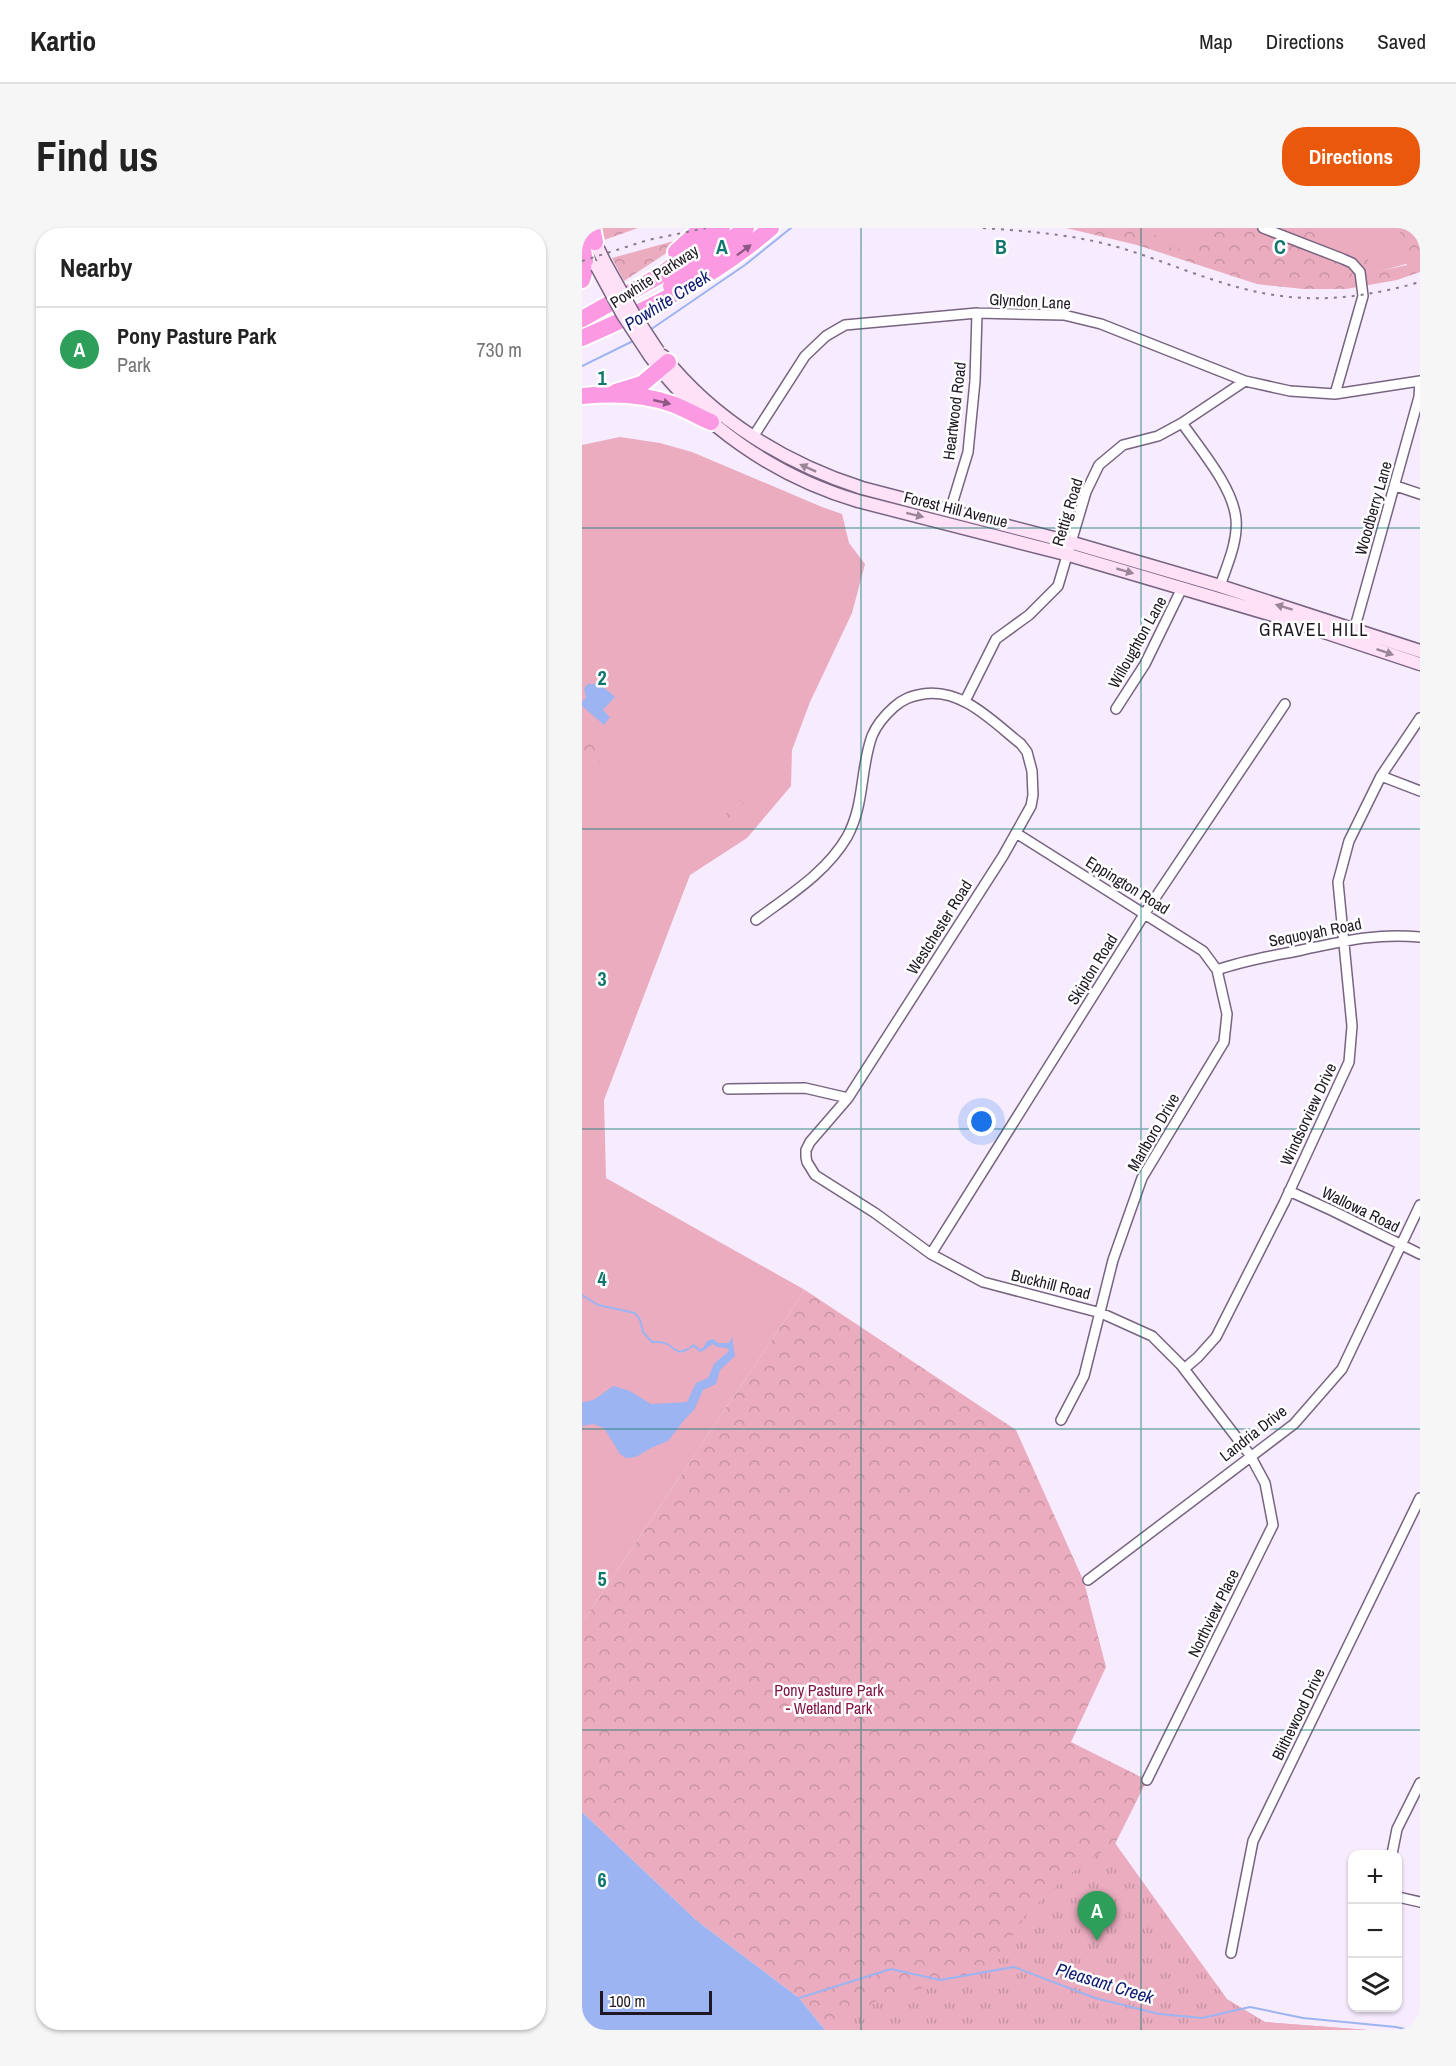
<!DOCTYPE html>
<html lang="en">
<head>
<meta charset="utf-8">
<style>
	body { margin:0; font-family:"Archivo Narrow",sans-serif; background:#f6f6f6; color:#222 }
	.controls { position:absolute; right:18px; bottom:18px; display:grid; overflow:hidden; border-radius:12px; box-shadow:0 2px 4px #0004 }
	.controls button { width:54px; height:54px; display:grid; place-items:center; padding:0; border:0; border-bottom:2px solid #e0e0e0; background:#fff; color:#222; font:30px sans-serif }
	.scale { position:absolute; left:18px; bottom:15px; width:112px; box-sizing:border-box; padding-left:6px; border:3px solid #1f1723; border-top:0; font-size:16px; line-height:21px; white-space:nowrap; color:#1f1723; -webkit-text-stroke:4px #fff; paint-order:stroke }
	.you { position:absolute; left:400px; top:894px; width:21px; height:21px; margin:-15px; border:4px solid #fff; border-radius:50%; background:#1a73e8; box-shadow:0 0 0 9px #1a73e833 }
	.badge { display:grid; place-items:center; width:39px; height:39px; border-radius:50%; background:#ea580c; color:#fff; font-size:20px; font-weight:700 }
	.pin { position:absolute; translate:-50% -50px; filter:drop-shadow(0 2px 3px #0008) }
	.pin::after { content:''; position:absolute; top:32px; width:21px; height:18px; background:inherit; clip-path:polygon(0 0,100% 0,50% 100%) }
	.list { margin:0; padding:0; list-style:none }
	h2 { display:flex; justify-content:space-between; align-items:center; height:78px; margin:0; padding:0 24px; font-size:26px }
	h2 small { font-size:20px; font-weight:400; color:#767676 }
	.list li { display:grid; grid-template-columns:39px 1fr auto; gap:18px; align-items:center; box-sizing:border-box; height:84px; padding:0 24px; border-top:2px solid #e0e0e0 }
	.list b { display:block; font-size:22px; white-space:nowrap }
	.list p { margin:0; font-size:20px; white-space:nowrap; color:#767676 }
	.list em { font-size:20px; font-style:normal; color:#767676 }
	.icon { flex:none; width:33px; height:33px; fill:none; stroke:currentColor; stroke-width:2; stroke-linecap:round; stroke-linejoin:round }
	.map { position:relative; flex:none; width:838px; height:1802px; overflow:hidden; border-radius:24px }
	header { display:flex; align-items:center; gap:36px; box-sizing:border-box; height:84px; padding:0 30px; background:#fff; border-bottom:2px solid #e0e0e0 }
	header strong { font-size:28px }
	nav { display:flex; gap:33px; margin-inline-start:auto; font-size:21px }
	.intro { display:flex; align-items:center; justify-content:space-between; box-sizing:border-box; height:144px; padding:0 36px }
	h1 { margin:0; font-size:42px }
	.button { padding:15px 27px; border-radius:24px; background:#ea580c; color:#fff; font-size:21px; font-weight:700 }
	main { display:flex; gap:36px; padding:0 36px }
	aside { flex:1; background:#fff; border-radius:24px; box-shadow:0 2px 4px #0004 }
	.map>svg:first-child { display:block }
	.green { fill:#eaacbe }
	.forest { fill:url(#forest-crowns) }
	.park { fill:url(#park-tufts) }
	.water { fill:#9cb4f1 }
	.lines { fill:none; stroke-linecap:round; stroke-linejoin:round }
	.stream { stroke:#9cb4f1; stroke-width:2 }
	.street-casing { stroke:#776481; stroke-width:12 }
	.secondary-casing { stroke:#776481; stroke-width:15 }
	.highway-casing { stroke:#fff; stroke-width:20 }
	.street { stroke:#fff; stroke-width:9 }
	.secondary { stroke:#fee0f7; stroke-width:12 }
	.highway { stroke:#fc99e3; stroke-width:16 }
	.rail { stroke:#857b8a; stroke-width:2; stroke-dasharray:3 6; stroke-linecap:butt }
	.secondary-bridge-casing { stroke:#776481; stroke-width:15; stroke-linecap:butt }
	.secondary-bridge { stroke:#fee0f7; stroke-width:12 }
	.oneway { fill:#8e5883 }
	.oneway2 { fill:#9a8698 }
	.grid { fill:none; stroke:#0f766e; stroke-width:1.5; stroke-opacity:0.55 }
	.labels { text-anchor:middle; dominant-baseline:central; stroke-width:5; stroke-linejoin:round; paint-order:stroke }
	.street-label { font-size:16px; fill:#1f1723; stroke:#fff }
	.park-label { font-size:16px; fill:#801545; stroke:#fff }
	.water-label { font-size:18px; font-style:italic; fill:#0f1b71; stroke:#fff }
	.neighbourhood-label { font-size:18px; letter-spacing:1.5px; fill:#1f1723; stroke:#fff }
	.grid-label { font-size:20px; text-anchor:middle; font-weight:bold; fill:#0f766e; stroke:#fff; stroke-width:5; stroke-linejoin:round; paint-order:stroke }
</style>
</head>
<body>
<header>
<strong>Kartio</strong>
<nav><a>Map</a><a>Directions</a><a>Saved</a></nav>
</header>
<div class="intro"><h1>Find us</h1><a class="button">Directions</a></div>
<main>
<aside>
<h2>Nearby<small></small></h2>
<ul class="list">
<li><span class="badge" style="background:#2e9e5b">A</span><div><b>Pony Pasture Park</b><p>Park</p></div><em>730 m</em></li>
</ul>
</aside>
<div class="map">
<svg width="838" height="1802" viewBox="0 0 838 1802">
	<defs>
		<pattern id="forest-crowns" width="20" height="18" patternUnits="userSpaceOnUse" patternTransform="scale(1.5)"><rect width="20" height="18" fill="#eaacbe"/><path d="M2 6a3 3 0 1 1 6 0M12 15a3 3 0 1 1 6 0" fill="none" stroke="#c893a3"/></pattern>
		<pattern id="park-tufts" width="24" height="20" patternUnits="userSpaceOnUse" patternTransform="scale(1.5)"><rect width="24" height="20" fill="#eaacbe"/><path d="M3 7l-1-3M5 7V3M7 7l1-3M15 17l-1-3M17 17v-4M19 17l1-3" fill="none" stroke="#c893a3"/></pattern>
	</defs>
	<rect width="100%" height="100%" fill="#f7ebfe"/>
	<path class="green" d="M518,0H825L834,33L757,55L688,51Z
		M38,209L78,215L110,224L240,279L260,286L267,315L283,336L270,385L228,474L210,522L209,558L165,610L108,647L22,872L24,950L223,1062L0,1395V217Z"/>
	<path class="forest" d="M15,0H56L22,12L17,8Z
		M484,0H570C576,18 592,25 609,18C615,15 620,8 624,5L625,0H750L731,27L755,35L783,21L789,45L825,37L817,0H838V44L815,52L764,61H721L675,56L555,17Z
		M99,11L89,22L42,53L30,30Z
		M9,511L15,512L23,520L16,539L0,524V515Z
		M158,572L163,576L140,600H133L134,596Z
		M223,1062L434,1202L502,1354L524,1439L489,1514L565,1552L533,1616L645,1771L683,1794L786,1802H243L217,1770L114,1692L0,1584V1395Z"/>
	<path class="park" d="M533,1615L645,1772L683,1794L786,1802H253L294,1773L410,1741L444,1686L485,1648Z"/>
	<path class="water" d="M7,455L10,457L12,455L15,457L18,456L33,469L21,482L28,489L22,497L0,478V474L4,469L2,460Z
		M150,1109L153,1128L138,1142L134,1156L121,1162L112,1182L103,1191L86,1213L69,1220L54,1229L44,1230L38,1226L22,1200L11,1196L0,1198V1174C15,1174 20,1164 32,1158L48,1163L69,1176L105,1174L114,1155L126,1150L132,1136L147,1123L145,1120L135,1119L131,1116L119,1124L111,1119L107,1121V1119L112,1116L118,1121L121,1120L125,1113L131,1111L136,1115H147Z
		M0,1584L114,1692L217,1770L243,1802H0Z"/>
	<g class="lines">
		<path class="stream" d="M68,102L163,37L209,0
			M0,138L53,112
			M0,1067L16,1077L53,1085L58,1092L61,1104L70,1114C75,1114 80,1113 85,1116C94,1121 95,1127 106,1121
			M217,1770L309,1741L358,1752L432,1739L513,1770L577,1786L620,1790L668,1779L721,1790L814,1799L827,1802"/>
		<g class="street-casing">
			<path id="street" d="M681,0L761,31L770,35L778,44L781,68L753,166
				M600,195C618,221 651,259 654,291C656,314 645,337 638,358
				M171,209L223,128L244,108L263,97L395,85L482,87L519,96L663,153L708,163L753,166L838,153
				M814,258L838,266
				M368,283L386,224L393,153L395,85
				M771,406L837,169L838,153
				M383,473L414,411L447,387L476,358L504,264L517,237L541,217L576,208L600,195L663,153
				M534,481L563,436L600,360
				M799,548L838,563
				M434,605L621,723L635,742L645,786L642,814L560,950L531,1032L502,1148L479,1192
				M174,692C206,668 244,645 265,609C283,576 278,541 290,508C295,496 303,487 312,479C321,471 329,468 341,466C380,460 410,493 439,516L445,524L450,543L451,567L449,578L421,628L266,870L228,914L224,922V929L225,934L233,947L293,985L349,1026L401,1054L519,1085L570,1108L599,1137L668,1227L683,1255L691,1297L565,1552
				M635,742C663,732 691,728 720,722C763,713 793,705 838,709
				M146,861L223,860L266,870
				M707,963L751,983L838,1026
				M349,1026L563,685L703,476
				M602,1141L616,1129L634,1109L702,975L767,834L770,798L756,654L767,613L799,548L838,490
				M506,1352L712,1196L760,1141L838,977
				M810,1626L815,1601L838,1555
				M816,1669L838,1674
				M649,1725L671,1613L838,1270"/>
		</g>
		<g class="secondary-casing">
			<path id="secondary" d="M9,6L23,35
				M68,128C120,198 192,248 276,273L487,327L694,388L838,436
				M81,128C132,192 203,235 280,260L491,315L638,358L838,423"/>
		</g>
		<g class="highway-casing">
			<path id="highway" d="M10,0L13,14
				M0,17L4,38L0,52
				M94,24L120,0
				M89,58L164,0
				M0,91L77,48L140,0
				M0,110C69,80 132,49 189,0
				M34,164L60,156L86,134
				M0,168C30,165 62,166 90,176C104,181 116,189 129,194"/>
		</g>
		<use href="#street" class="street"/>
		<use href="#secondary" class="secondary"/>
		<use href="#highway" class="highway"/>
		<path class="rail" d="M401,0C444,3 486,6 528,17C563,26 597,41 632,52C706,77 763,75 838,54
			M0,33L66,12L124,0"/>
		<g class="secondary-bridge-casing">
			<path id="secondary-bridge" d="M23,35L51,85L76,123
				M15,39L41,87L68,128"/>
		</g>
		<use href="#secondary-bridge" class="secondary-bridge"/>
	</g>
	<defs><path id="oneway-solid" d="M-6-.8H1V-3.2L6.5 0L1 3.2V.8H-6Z" transform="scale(1.5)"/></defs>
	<g class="oneway">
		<use href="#oneway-solid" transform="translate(162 22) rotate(-37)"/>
		<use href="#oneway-solid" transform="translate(80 174) rotate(13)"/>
	</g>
	<g class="oneway2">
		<use href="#oneway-solid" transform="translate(226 240) rotate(-156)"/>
		<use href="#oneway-solid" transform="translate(333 287) rotate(14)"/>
		<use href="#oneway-solid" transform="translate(543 343) rotate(16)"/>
		<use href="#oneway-solid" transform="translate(702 379) rotate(-163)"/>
		<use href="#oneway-solid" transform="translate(803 424) rotate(19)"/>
	</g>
	<path class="grid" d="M279,0V1802M559,0V1802M0,300H838M0,601H838M0,901H838M0,1201H838M0,1502H838"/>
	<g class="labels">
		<g class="street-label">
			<text transform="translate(72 48) rotate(-33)">Powhite Parkway</text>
			<text transform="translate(448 73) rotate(3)">Glyndon Lane</text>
			<text transform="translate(372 183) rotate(-83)">Heartwood Road</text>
			<text transform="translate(791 280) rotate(-74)">Woodberry Lane</text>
			<text transform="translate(374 281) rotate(14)">Forest Hill Avenue</text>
			<text transform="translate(485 284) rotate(-73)">Rettig Road</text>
			<text transform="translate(555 414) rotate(-61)">Willoughton Lane</text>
			<text transform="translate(546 657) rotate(32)">Eppington Road</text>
			<text transform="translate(357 699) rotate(-58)">Westchester Road</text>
			<text transform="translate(733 704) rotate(-11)">Sequoyah Road</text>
			<text transform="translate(510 741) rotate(-58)">Skipton Road</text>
			<text transform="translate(726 886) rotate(-65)">Windsorview Drive</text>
			<text transform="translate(571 904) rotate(-60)">Marlboro Drive</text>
			<text transform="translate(779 981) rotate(26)">Wallowa Road</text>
			<text transform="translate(469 1056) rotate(14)">Buckhill Road</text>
			<text transform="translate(671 1205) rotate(-38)">Landria Drive</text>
			<text transform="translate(631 1385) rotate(-64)">Northview Place</text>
			<text transform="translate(716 1486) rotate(-64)">Blithewood Drive</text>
		</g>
		<g class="park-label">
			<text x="247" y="1462">Pony Pasture Park<tspan x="247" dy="18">- Wetland Park</tspan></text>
		</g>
		<g class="water-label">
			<text transform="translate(85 72) rotate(-32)">Powhite Creek</text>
			<text transform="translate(523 1755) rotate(17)">Pleasant Creek</text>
		</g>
		<g class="neighbourhood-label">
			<text x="732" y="401">GRAVEL HILL</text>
		</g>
	</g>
	<g class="grid-label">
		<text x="140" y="26">A</text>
		<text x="419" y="26">B</text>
		<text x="698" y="26">C</text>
		<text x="20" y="157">1</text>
		<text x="20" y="457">2</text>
		<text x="20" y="758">3</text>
		<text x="20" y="1058">4</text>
		<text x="20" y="1358">5</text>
		<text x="20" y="1659">6</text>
	</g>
</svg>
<div class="controls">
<button>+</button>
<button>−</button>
<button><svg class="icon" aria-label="layers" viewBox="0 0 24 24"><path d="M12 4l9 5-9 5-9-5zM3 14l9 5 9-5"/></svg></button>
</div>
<div class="scale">100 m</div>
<div class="you"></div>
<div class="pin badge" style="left:515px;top:1713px;background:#2e9e5b">A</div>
</div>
</main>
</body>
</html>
